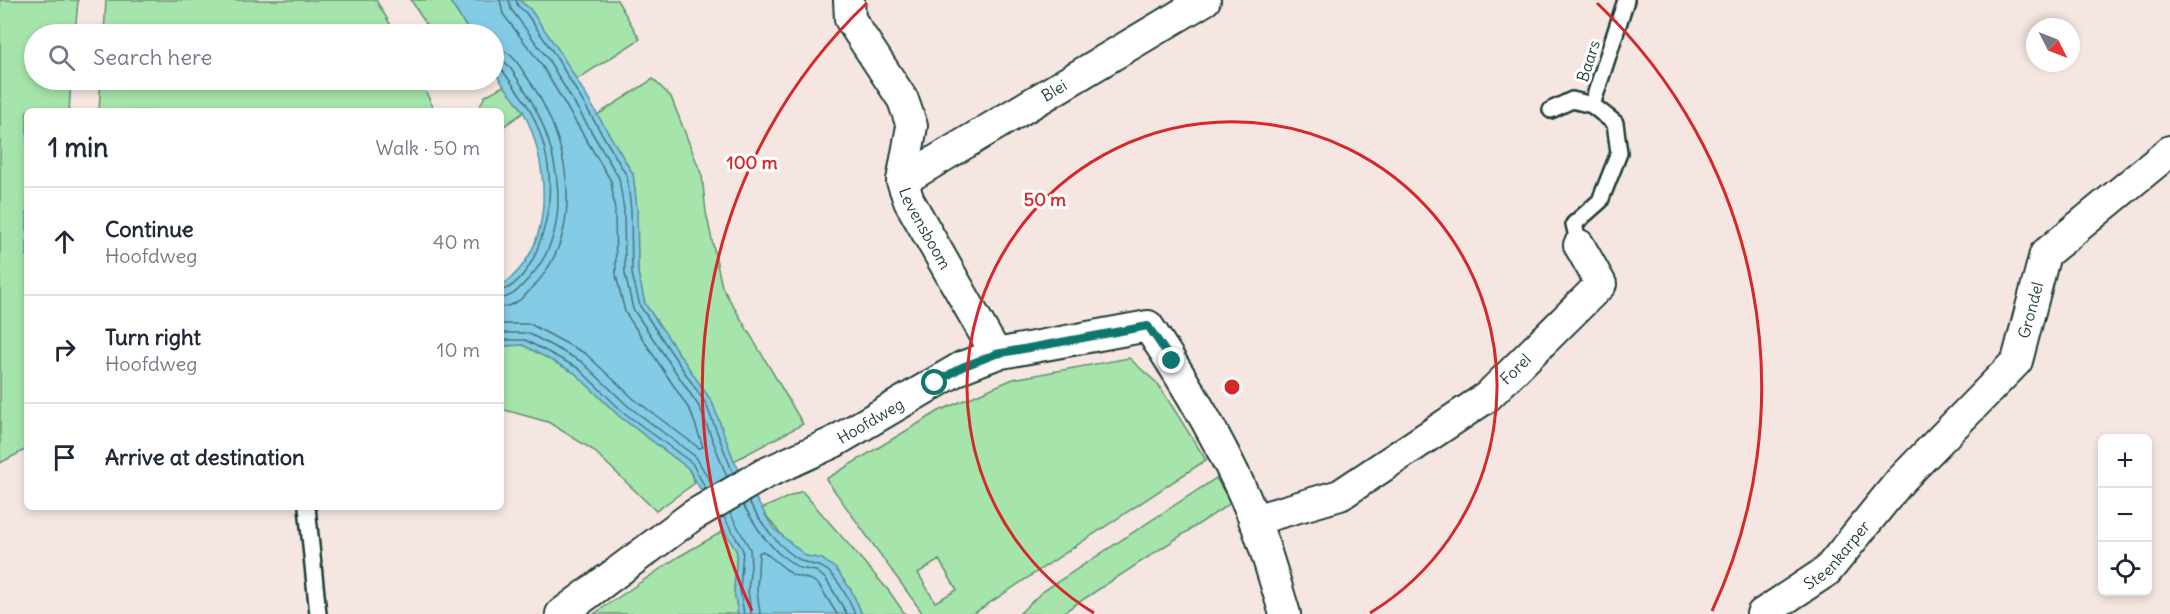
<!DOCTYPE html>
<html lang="en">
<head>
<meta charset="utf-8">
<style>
	body { margin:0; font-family:Delius,sans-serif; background:#f6f6f7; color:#1f2937 }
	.controls { position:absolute; right:18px; bottom:18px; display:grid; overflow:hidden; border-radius:9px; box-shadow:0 3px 9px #0003 }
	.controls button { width:54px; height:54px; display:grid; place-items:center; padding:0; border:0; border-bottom:2px solid #e0e1e3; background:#fff; color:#1f2937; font:30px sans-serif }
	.compass { position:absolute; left:2026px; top:18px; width:54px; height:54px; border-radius:50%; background:#fff; box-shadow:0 3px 9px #0003; rotate:132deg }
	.stop { position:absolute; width:18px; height:18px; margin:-14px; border:4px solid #0f766e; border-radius:50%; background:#fff }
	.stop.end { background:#0f766e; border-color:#fff; box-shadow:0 2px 6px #0008 }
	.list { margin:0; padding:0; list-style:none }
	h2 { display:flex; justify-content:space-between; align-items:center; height:78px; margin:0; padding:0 24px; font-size:26px }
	h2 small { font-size:20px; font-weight:400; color:#747a83 }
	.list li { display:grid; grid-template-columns:39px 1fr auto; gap:18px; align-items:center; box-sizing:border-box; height:108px; padding:0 24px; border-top:2px solid #e0e1e3 }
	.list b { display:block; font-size:22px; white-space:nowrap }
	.list p { margin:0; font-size:20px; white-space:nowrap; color:#747a83 }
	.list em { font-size:20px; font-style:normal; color:#747a83 }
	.icon { flex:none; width:33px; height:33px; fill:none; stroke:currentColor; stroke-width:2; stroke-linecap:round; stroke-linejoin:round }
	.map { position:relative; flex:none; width:2170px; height:614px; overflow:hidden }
	.search { position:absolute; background:#fff; box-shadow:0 3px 9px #0003; left:24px; top:24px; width:480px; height:66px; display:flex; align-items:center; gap:15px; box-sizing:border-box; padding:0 21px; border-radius:33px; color:#747a83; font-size:22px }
	.panel { position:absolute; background:#fff; box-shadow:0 3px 9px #0003; left:24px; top:108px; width:480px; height:402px; border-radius:9px }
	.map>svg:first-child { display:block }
	.green { fill:#a5e4ab; stroke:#629070; stroke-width:1.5; fill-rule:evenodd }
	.water { fill:#84cbe6; stroke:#5c929f; stroke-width:1.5 }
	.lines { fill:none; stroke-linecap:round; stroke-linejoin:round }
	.shore { stroke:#47767b; stroke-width:1.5 }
	.service-casing { stroke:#1f3d34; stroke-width:20 }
	.minor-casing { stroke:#1f3d34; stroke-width:34 }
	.service { stroke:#fff; stroke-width:15 }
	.minor { stroke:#fff; stroke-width:30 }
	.route { stroke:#0f766e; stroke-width:8 }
	.ring { fill:none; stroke:#d62828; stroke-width:3 }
	.labels { text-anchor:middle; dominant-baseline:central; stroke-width:6; stroke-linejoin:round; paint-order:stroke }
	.street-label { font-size:16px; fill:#1f3d34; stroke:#fff }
	.centre { fill:#d62828; stroke:#fff; stroke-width:3 }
	.ring-label { font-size:18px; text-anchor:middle; font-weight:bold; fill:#d62828; stroke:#fff; stroke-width:6; stroke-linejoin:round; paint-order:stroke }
</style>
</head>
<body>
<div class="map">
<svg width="2170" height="614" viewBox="0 0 2170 614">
	<rect width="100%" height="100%" fill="#f6e6e1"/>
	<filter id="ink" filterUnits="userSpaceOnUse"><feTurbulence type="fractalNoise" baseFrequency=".0167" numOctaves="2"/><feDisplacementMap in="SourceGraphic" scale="12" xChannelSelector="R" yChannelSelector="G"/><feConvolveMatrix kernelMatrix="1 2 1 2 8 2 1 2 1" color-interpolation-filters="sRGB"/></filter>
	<g filter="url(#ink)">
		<path class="green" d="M0,0H78L75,34H34V80H71L69,111H27V449L0,463Z
			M106,0H376L396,34H104Z
			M411,0H449L471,34H432Z
			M519,0H617L640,39L576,80L530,9Z
			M653,79L671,97L702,176L706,212L722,287L803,424L734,461L712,402L645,304L638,273L637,209L633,174L597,115Z
			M101,80H420L435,111H99Z
			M505,85L524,112L501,128V111L478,110L485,96Z
			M523,345L575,373L619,416L688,468L695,483L656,511L593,450L548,422L501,409V346Z
			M1129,358L1158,384L1206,460L973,614H923L826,479L939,411L1013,379ZM939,560L957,590L935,602L918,573Z
			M1216,478L1231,503L1061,614H1019L1042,592Z
			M802,491L889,591L905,614H862L851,590L822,559L806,556L788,543L761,509Z
			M725,530L737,552L734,590L738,614H594L678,557Z"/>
		<path class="water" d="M449,0H519L530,9L560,52L633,174L637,209L638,273L645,304L712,402L734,461L773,528L806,556L822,559L836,569L851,590L862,614H738L734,590L737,552L688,468L619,416L575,373L523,345L501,346V286C556,248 550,166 524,113C517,98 497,83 494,67C491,57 494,44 494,34H471Z"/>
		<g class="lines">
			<path class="shore" d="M500,0L503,14L541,64L611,181L615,211L616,275L625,312L691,412L703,447L699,448L634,399L586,354L530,324H501
				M509,0L511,9L548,59L619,178L624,210L625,274L633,309L700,408L727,477
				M516,0L518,6L526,13L555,55L627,176L631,210L632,274L640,306L706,404L733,473
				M494,49C511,49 518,64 527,77C568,135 588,226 535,285C525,296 516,306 501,307
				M494,58C507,59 512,71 519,81C556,134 579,223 530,277C522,286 514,297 501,298
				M494,65L501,68C510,82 522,95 530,110C555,160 556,208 533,259C527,271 514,289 501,290
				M501,333H528L582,362L628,406L696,457L712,485
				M501,340H525L578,368L623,412L692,463L706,489
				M749,502C762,524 778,548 802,561C813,566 822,564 831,574C842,585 849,600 855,614
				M743,505L762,535L778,553L799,568L816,571L826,579L847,614
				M730,513L750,549L751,566L748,590L751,614
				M724,517L743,550L740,590L744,614
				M760,614L757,590L759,553L763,551L793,575L812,580L819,585L837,614"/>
			<g class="service-casing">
				<path id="service" d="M1551,110L1572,100L1592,105
					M1579,245L1574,224L1600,201L1619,153L1615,123L1592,105L1626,0
					M307,507L318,614"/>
			</g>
			<g class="minor-casing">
				<g id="minor">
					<path id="s1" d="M849,0L850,19L903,100L912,126L902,181L909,201L996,354"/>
					<path id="s2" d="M902,181L1205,0"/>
					<path id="s3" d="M1254,520L1340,495L1487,397L1601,284L1579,245"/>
					<path id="s4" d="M561,614L692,516L764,474L834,442L962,367L996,354L1148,326C1188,386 1226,451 1254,518C1266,549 1275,582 1285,614"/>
					<path id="s5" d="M1762,614L1827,571L1900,481L2017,361L2045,254L2170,151"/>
				</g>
			</g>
			<use href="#service" class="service"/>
			<use href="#minor" class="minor"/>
		</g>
	</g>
	<g class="lines" filter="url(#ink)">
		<path class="route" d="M935,383L962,367L996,354L1148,326L1172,361"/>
	</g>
	<g class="ring">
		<path d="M1094 613A265 265 0 1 1 1370 613"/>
		<path d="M752 611A530 530 0 0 1 867 3M1597 3A530 530 0 0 1 1712 611"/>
	</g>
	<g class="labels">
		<g class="street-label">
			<text transform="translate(1588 61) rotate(-72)">Baars</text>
			<text stroke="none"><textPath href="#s2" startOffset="177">Blei</textPath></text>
			<text stroke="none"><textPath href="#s1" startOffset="252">Levensboom</textPath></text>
			<text stroke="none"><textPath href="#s5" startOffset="414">Grondel</textPath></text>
			<text stroke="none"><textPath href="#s3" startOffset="306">Forel</textPath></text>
			<text stroke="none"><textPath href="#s4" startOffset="366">Hoofdweg</textPath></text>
			<text stroke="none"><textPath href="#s5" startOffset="96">Steenkarper</textPath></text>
		</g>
	</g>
	<circle cx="1232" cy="387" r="9" class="centre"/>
	<g class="ring-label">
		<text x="752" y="169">100 m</text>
		<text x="1045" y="206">50 m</text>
	</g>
</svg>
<div class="controls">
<button>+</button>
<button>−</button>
<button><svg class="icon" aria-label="locate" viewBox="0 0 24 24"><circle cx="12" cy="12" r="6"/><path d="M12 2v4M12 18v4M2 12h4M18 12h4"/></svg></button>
</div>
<svg class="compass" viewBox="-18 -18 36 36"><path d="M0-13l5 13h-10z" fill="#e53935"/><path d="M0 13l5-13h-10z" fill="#747a83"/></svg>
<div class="stop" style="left:935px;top:383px"></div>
<div class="stop end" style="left:1172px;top:361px"></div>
<div class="search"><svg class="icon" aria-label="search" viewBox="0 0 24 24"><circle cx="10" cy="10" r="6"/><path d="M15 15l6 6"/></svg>Search here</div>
<section class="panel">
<h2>1 min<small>Walk · 50 m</small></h2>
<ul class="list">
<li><svg class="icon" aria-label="ahead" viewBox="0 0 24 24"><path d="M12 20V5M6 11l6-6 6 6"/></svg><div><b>Continue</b><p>Hoofdweg</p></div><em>40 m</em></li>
<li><svg class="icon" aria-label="right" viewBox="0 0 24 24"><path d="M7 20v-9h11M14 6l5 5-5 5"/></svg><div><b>Turn right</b><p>Hoofdweg</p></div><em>10 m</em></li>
<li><svg class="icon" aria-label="arrive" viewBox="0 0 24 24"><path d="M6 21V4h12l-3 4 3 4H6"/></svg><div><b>Arrive at destination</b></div></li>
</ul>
</section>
</div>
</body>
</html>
